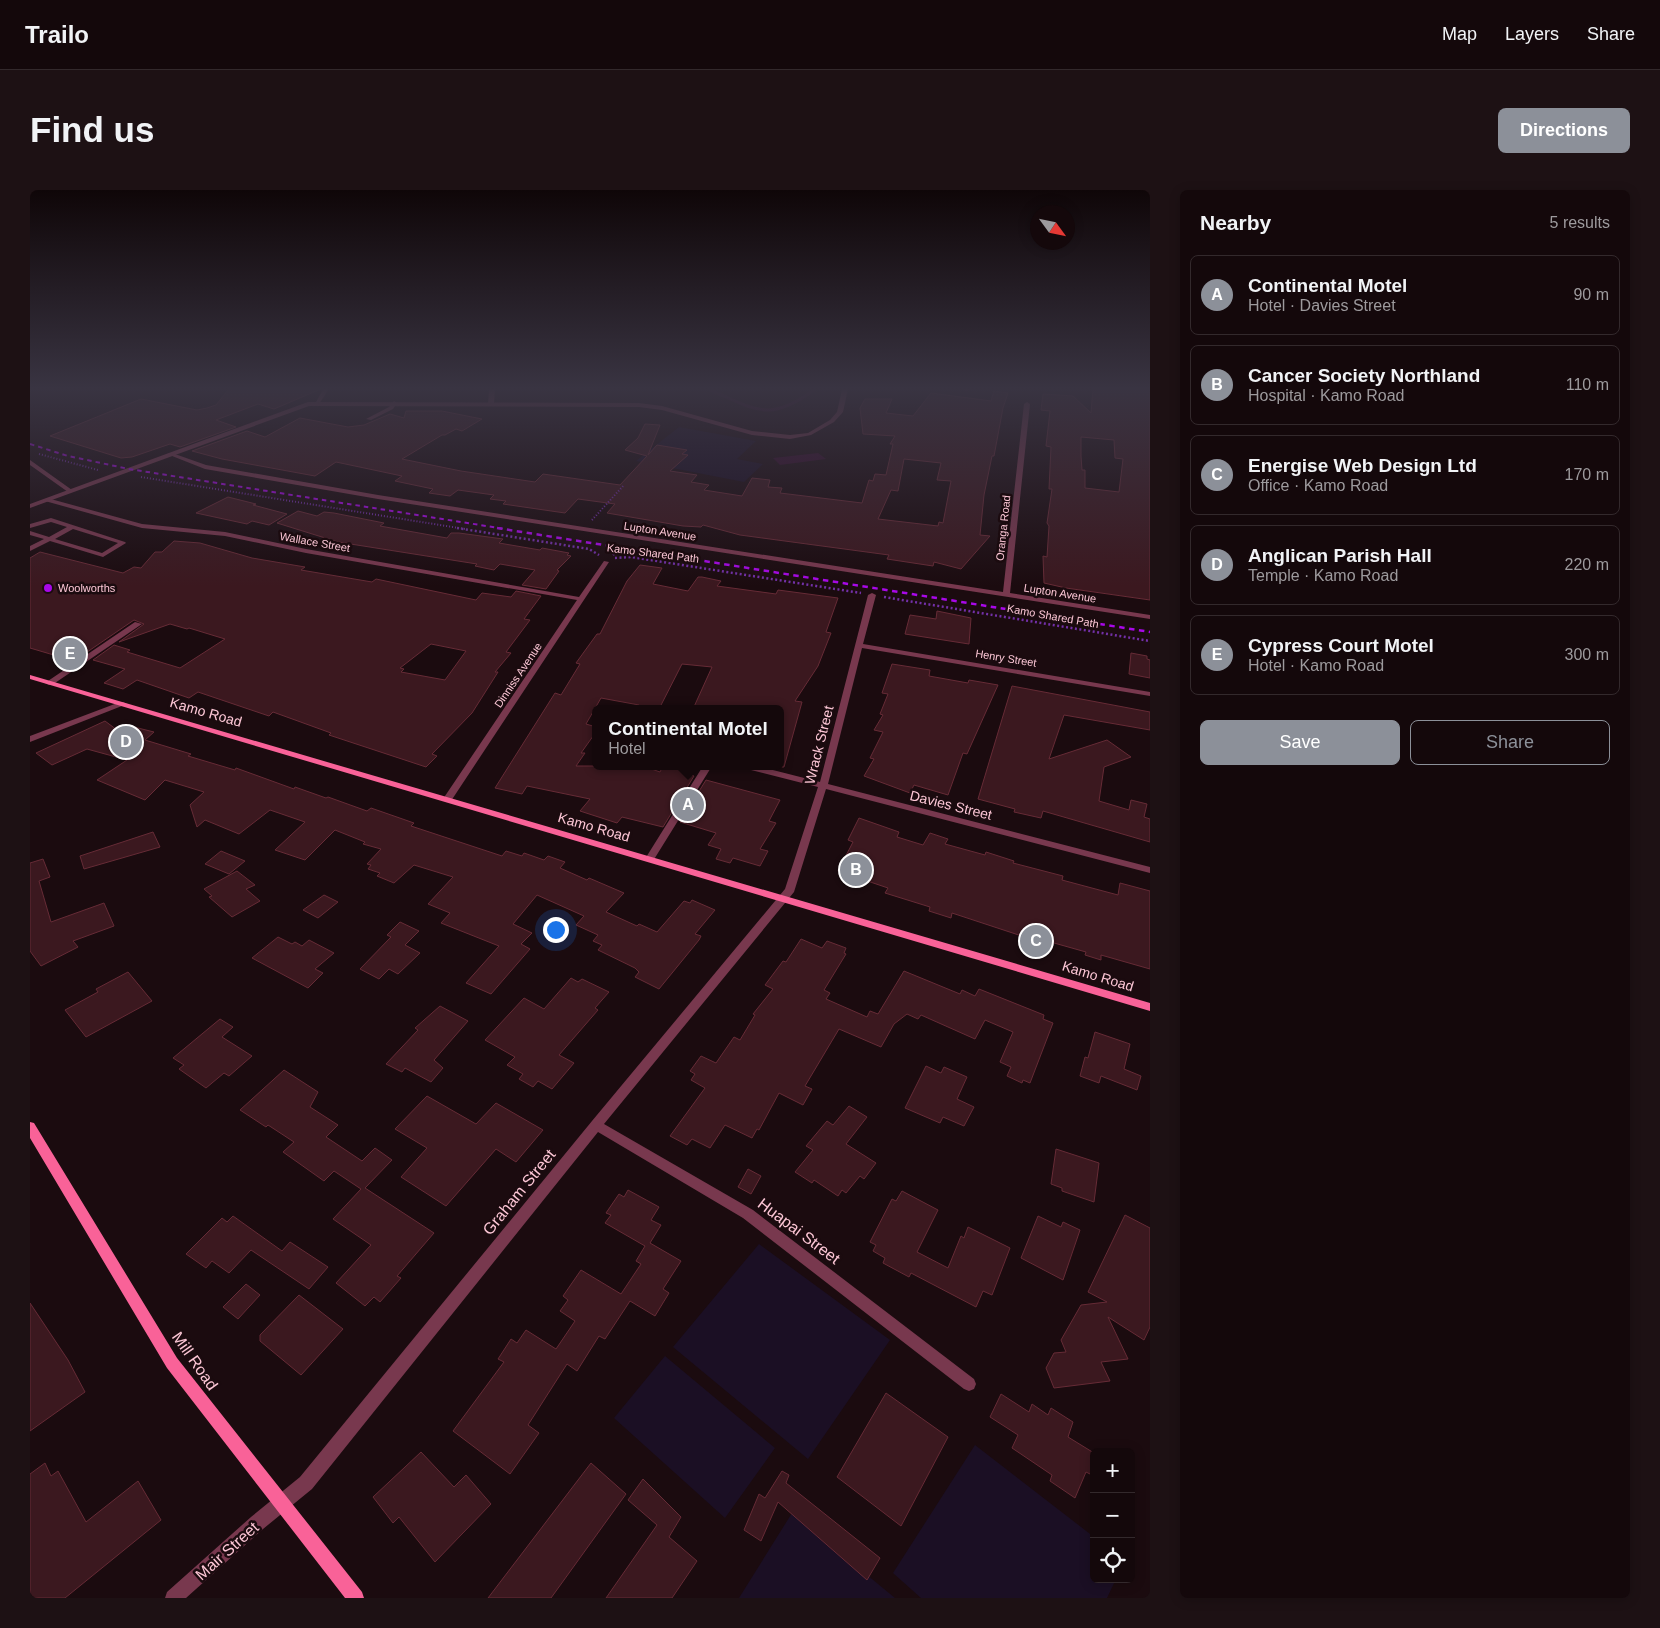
<!DOCTYPE html>
<html lang="en">
<head>
<meta charset="utf-8">
<style>
	body { margin:0; font-family:Arial,sans-serif; background:#1d1114; color:#f1f3f6 }
	.controls { position:absolute; right:15px; bottom:15px; display:grid; overflow:hidden; border-radius:8px; box-shadow:0 2px 12px #0003 }
	.controls button { width:45px; height:45px; display:grid; place-items:center; padding:0; border:0; border-bottom:1px solid #33292c; background:#14080b; color:#f1f3f6; font:25px sans-serif }
	.compass { position:absolute; left:1000px; top:15px; width:45px; height:45px; border-radius:50%; background:#14080b; box-shadow:0 2px 12px #0003; rotate:123deg }
	.you { position:absolute; left:525px; top:739px; width:18px; height:18px; margin:-12px; border:4px solid #fff; border-radius:50%; background:#1a73e8; box-shadow:0 0 0 8px #1a73e833 }
	.badge { display:grid; place-items:center; width:32px; height:32px; border-radius:50%; background:#8c9099; color:#fff; font-size:16px; font-weight:700 }
	.pin { position:absolute; translate:-50% -50%; border:2px solid #fff; box-shadow:0 1px 5px #0006 }
	.popup { position:absolute; left:562px; top:515px; width:192px; height:65px; box-sizing:border-box; display:grid; place-content:center; border-radius:8px; background:#14080b; filter:drop-shadow(0 1px 4px #0005); font-size:16px; white-space:nowrap; color:#9d9a9d }
	.popup b { font-size:19px; color:#f1f3f6 }
	.popup::after { content:''; position:absolute; left:50%; top:100%; margin-left:-10px; border:10px solid transparent; border-top-color:#14080b }
	.list { margin:0; padding:0; list-style:none }
	h2 { display:flex; justify-content:space-between; align-items:center; height:65px; margin:0; padding:0 20px; font-size:21px }
	h2 small { font-size:16px; font-weight:400; color:#9d9a9d }
	.list li { display:grid; grid-template-columns:32px 1fr auto; gap:15px; align-items:center; box-sizing:border-box; height:80px; margin:0 10px 10px; padding:0 10px; border:1px solid #33292c; border-radius:8px }
	.list b { display:block; font-size:19px; white-space:nowrap }
	.list p { margin:0; font-size:16px; white-space:nowrap; color:#9d9a9d }
	.list em { font-size:16px; font-style:normal; color:#9d9a9d }
	.actions { display:flex; gap:10px; padding:15px 20px }
	.actions a { flex:1; padding:11px 0; border:1px solid #8c9099; border-radius:8px; text-align:center; font-size:18px; color:#8c9099 }
	.actions .main { background:#8c9099; color:#fff }
	.icon { flex:none; width:28px; height:28px; fill:none; stroke:currentColor; stroke-width:2; stroke-linecap:round; stroke-linejoin:round }
	.map { position:relative; flex:none; width:1120px; height:1408px; overflow:hidden; border-radius:8px }
	header { display:flex; align-items:center; gap:30px; box-sizing:border-box; height:70px; padding:0 25px; background:#14080b; border-bottom:1px solid #33292c }
	header strong { font-size:24px }
	nav { display:flex; gap:28px; margin-inline-start:auto; font-size:18px }
	.intro { display:flex; align-items:center; justify-content:space-between; box-sizing:border-box; height:120px; padding:0 30px }
	h1 { margin:0; font-size:35px }
	.button { padding:12px 22px; border-radius:8px; background:#8c9099; color:#fff; font-size:18px; font-weight:700 }
	main { display:flex; gap:30px; padding:0 30px }
	aside { flex:1; background:#14080b; border-radius:8px; box-shadow:0 2px 12px #0003 }
	.map>svg:first-child { display:block }
	.green { fill:#1b0f24 }
	.water { fill:#350a2a }
	.lines { fill:none; stroke-linecap:round; stroke-linejoin:round }
	.stream { stroke:#350a2a; stroke-width:3 }
	.building { fill:#3b181f; stroke:#662b36; fill-rule:evenodd }
	.path-far1 { stroke:#7330a8; stroke-width:2; stroke-dasharray:1 2; stroke-linecap:butt }
	.path { stroke:#7330a8; stroke-width:2.5; stroke-dasharray:2 2.5; stroke-linecap:butt }
	.service { fill:#78384e; fill-rule:evenodd }
	.minor { fill:#78384e; fill-rule:evenodd }
	.tertiary { fill:#78384e; fill-rule:evenodd }
	.secondary { fill:#f96298; fill-rule:evenodd }
	.rail-far1 { stroke:#a808e8; stroke-width:2; stroke-dasharray:4.5 4; stroke-linecap:butt }
	.rail { stroke:#a808e8; stroke-width:2.5; stroke-dasharray:5.5 4.5; stroke-linecap:butt }
	.poi-dot { fill:#a808e8; stroke:#1b0b0f; stroke-width:2 }
	.labels { text-anchor:middle; dominant-baseline:central; stroke-width:5; stroke-linejoin:round; paint-order:stroke }
	.far-street-label { font-size:11px; fill:#fdc7d6; stroke:#1b0b0f }
	.far-poi-label { font-size:11px; fill:#fdc7d6; stroke:#1b0b0f; text-anchor:start }
	.street-label { font-size:14px; fill:#fdc7d6; stroke:#1b0b0f }
	.near-street-label { font-size:16px; fill:#fdc7d6; stroke:#1b0b0f }
</style>
</head>
<body>
<header>
<strong>Trailo</strong>
<nav><a>Map</a><a>Layers</a><a>Share</a></nav>
</header>
<div class="intro"><h1>Find us</h1><a class="button">Directions</a></div>
<main>
<div class="map">
<svg width="1120" height="1408" viewBox="0 0 1120 1408">
	<rect width="100%" height="100%" fill="#1b0b0f"/>
	<path class="green" d="M649,237L726,251L707,269L733,274L714,292L606,271Z
		M729,1054L860,1150L778,1269L643,1157Z
		M635,1166L745,1258L695,1328L584,1228Z
		M945,1255L1064,1347V1389H1086L1077,1408H891L863,1383Z
		M762,1323L865,1408H709Z"/>
	<path class="water" d="M788,263L796,269L750,275L743,268Z"/>
	<g class="lines">
		<path class="stream" d="M678,199C725,219 739,234 785,199"/>
	</g>
	<path class="building" d="M199,199H291L244,219L228,214L186,230L206,237L150,257L140,254L102,267L91,268L20,246L111,209L167,220L177,218L186,215Z
		M1063,199H1120V410L1036,398L1014,393L1013,366L1017,367L1019,336L1017,333L1022,299H1019L1021,257L1016,256L1020,221L1011,220L1013,204L1043,206L1061,223ZM1051,247L1084,250L1085,268L1093,269L1089,302L1055,298V280H1052L1051,266Z
		M964,201L978,203L973,218L964,266H962L954,305L950,345L960,346L931,379L904,372L903,376L857,369L859,365L710,345L673,335L671,337L653,336L577,323L585,314L548,309L535,323L473,314L476,311L460,309L464,305L428,300L420,306L399,303L403,299L365,291L372,286L306,272L285,286L192,269L162,261L217,241L235,247L270,228L318,237L334,235L360,224L374,228L376,221H412L452,229L432,241L426,239L415,245H412L372,269L431,281L505,292L513,284L590,295L617,266L595,260L608,248L615,234L630,235L618,265L627,255L657,260L652,264L658,265L640,281L667,285L661,292L679,295L674,300L712,306L722,288L740,290L738,297L752,298L750,303L832,313L839,290L843,291L845,284L856,285L863,254H860L865,246L833,244L830,218L835,209H862L856,223L883,226L901,203L961,211ZM874,269L911,273L907,290L921,291L913,333L909,332L908,336L848,329L861,300L868,301Z
		M198,307L226,314L223,315L257,324L239,335L222,331L217,334L166,323Z
		M268,321L287,326L294,322L304,323L354,333L350,336L417,348L421,343H429L473,349L469,353L510,360L512,358L539,363L537,365L541,366L527,380L529,381L516,399L492,395L505,380L470,374L464,380L445,376L447,374L308,352L247,333Z
		M144,351L170,353L222,368L275,377L271,380L342,392L346,389L446,410L452,403L481,407L486,401L511,406L494,429L500,430L476,462L481,463L465,482H468L442,523L402,564L407,566L396,577L299,545L301,543L243,522L239,526L168,502L159,508L107,490L93,499L74,493L95,479L63,470L84,455L100,460L97,462L150,478L195,449L159,438L157,439L140,434L89,452L114,434L104,430L44,471L0,458V368L10,362L93,383L104,377L111,378L125,362H132ZM401,454L436,461L415,490L371,482L374,479L370,478Z
		M610,375L632,378L623,394L658,401L668,387H672L691,391L687,396L746,404L748,400L808,408L796,442L801,443L788,476L765,511L772,512L754,577H750V519H663L682,477L652,474L629,519H606L609,515L571,508L556,534L566,537V542L551,563H555L546,576H613L630,582L633,576H639L659,581L657,584L664,586L633,637L592,627L587,633L550,621L560,609L497,596L492,604L465,598L525,503L531,505L550,474L546,473L567,444H570L597,391Z
		M907,421L941,428L939,454L875,444L880,425L906,429Z
		M1101,463L1117,466V469L1120,470V488L1099,484Z
		M862,474L900,480L899,486L938,493L939,490L968,495L937,564L933,563L918,605L884,595L880,603L834,586L844,569L840,568L853,542L844,540L853,525L850,524L858,504L852,503Z
		M982,496L1120,522V540L1034,525L1019,569L1077,550L1101,567L1074,577L1069,611L1099,620L1101,610L1117,614L1114,627L1120,629V652L1013,621L1011,628L984,622L985,619L948,609Z
		M75,531L91,543L100,536L124,542L115,550L161,564L158,566L205,580L206,578L264,599L265,597L296,608L298,607L337,621L341,618L384,633L381,636L472,666L476,661L492,666L494,663L514,670L518,666L535,672L530,678L557,690L559,688L594,703L576,722L607,736L609,734L627,742L654,711L660,713L662,710L685,720L665,744L671,746L669,750L629,799L605,787L609,782L605,778L568,760L572,755L563,751L568,745L546,735L554,726L507,705L483,734L502,743L491,754L500,759L461,804L436,793L469,756L411,733L420,723L398,714L423,687L384,675L364,693L347,686L350,683L338,679L341,675L337,674L351,659L333,654L335,652L305,640L275,670L245,660L275,632L240,620L209,644L175,630L167,637L160,615L174,602L135,590L115,610L67,590L97,570L57,559L22,575L6,563Z
		M676,590L750,610L739,631L746,633L730,659L738,661L730,676L703,668L700,673L686,669L691,659L678,655L686,643L650,632Z
		M829,628L869,642L867,647L893,655L900,643L918,649L915,654L955,665L956,662L984,671L983,673L1033,686L1032,690L1088,705L1090,693L1120,701V779L1071,765V770L1055,765L1056,762L1017,751L1016,754L922,723L921,728L899,721L900,717L855,703L858,698L808,681L823,652L818,650Z
		M123,642L130,657L54,679L50,666Z
		M191,661L215,671L199,684L175,674Z
		M13,669L20,687L9,691L21,732L74,713L84,736L43,751L48,757L11,776L0,761V673Z
		M207,681L225,695L216,699L230,711L202,727L179,707L182,706L174,699Z
		M294,705L308,712L288,728L273,720Z
		M370,732L389,741L375,755L390,763L368,784L359,779L349,789L330,779L361,747L357,745Z
		M248,747L262,754L265,752L272,756L279,750L304,763L285,779L293,783L278,798L222,768Z
		M771,749L792,758L797,751L816,758L814,763L816,764L794,800L800,803L796,809L837,827L840,821L848,824L874,781L930,804L932,800L945,806L949,799L1014,825L1013,829L1023,833L1000,893L993,890L992,893L977,886L981,877L970,872L983,842L955,830L945,849L891,825L888,829L877,824L864,834L851,857L809,839L775,896L782,899L773,915L749,903L729,940L727,939L722,948L695,935L680,958L662,949L657,955L640,946L675,898L661,890L665,884L660,881L671,866L686,873L704,847L710,850L725,825L723,824L743,799L735,795L753,771L756,772Z
		M98,782L122,811L56,847L35,820L68,802L66,799Z
		M541,788L548,792L552,789L579,802L565,818L568,820L529,865L544,873L522,899L508,891L503,897L489,889L493,884L477,875L485,867L455,850L494,808L514,819Z
		M410,816L438,831L404,870L413,878L401,892L375,878L372,882L356,874L388,840L385,838Z
		M190,829L203,837L192,847L222,866L199,886L194,883L176,898L149,879L154,875L143,868Z
		M1065,842L1100,854L1094,879L1111,886L1107,900L1071,886L1069,893L1050,886L1055,867L1058,868Z
		M896,876L911,883L914,877L937,887L927,909L944,917L934,936L913,927L910,933L875,918Z
		M254,880L288,902L280,917L308,935L296,947L332,971L345,958L362,970L335,998L404,1043L367,1086L371,1088L350,1112L344,1107L335,1116L306,1093L341,1055L303,1029L331,999L304,981L294,991L253,962L264,952L238,935L236,937L210,920Z
		M397,906L446,934L466,913L513,940L486,972L466,959L416,1016L371,987L397,958L365,939Z
		M819,916L837,927L816,954L846,973L834,989L830,986L816,1003L812,1000L808,1006L784,990L782,993L765,982L783,960L776,956L797,931L803,935Z
		M1026,959L1069,973L1064,1012L1032,1001V998L1021,994Z
		M718,979L731,986L721,1004L708,997Z
		M598,1000L629,1017L621,1030L631,1035L620,1053L651,1071L633,1099L639,1103L625,1126L600,1111L575,1149L569,1146L547,1181L537,1174L498,1235L509,1243L480,1284L423,1241L474,1172L468,1169L481,1149L487,1153L496,1140L526,1159L545,1131L530,1121L538,1110L533,1106L551,1080L591,1104L611,1074L606,1071L615,1056L575,1033L581,1025L576,1023L589,1004L594,1007Z
		M872,1001L908,1020L887,1062L918,1078L931,1046L934,1048L938,1037L980,1058L962,1105L953,1101L946,1117L881,1083L879,1087L853,1073L855,1068L843,1061L846,1055L840,1052L862,1009L866,1011Z
		M1095,1025L1120,1038V1137L1114,1150L1078,1127L1098,1169L1071,1172L1080,1191L1024,1198L1016,1178L1024,1163L1036,1162L1031,1150L1051,1115L1077,1112L1058,1102Z
		M203,1026L252,1061L260,1052L298,1077L279,1099L221,1060L199,1083L182,1071L176,1078L156,1064L192,1028L197,1032Z
		M1008,1026L1031,1037L1033,1032L1050,1040L1033,1090L991,1068Z
		M216,1094L230,1105L208,1129L193,1117Z
		M269,1105L313,1139L271,1185L230,1151V1145Z
		M0,1113L38,1170L55,1202L0,1241Z
		M856,1203L918,1247L871,1336L807,1287Z
		M971,1204L999,1222L1002,1214L1018,1225L1021,1218L1043,1232L1038,1247L1064,1263V1286L1056,1282L1045,1308L1020,1291L1022,1285L982,1258L988,1245L960,1227Z
		M391,1262L424,1297L436,1285L461,1314L405,1372L369,1327L363,1333L343,1307Z
		M15,1273L21,1286L28,1281L56,1332L108,1291L131,1330L35,1408H0V1284Z
		M561,1273L596,1304L521,1408H458Z
		M752,1281L759,1285L756,1293L850,1368L837,1390L748,1312L731,1351L714,1340L729,1304L735,1308Z
		M613,1289L651,1327L639,1347L667,1371L642,1408H576L627,1335L598,1310Z"/>
	<g class="lines">
		<path class="path-far1" d="M9,264L68,280
			M111,287L435,339
			M562,330L594,295"/>
		<path class="path" d="M427,338L559,359L569,365
			M583,365L592,355
			M585,368L601,367L831,403
			M854,407L1120,451"/>
		<path class="service" d="M364,211L367,213L363,219L341,230L336,229L359,217Z
			M21,328L95,352L96,353L73,367L20,351L0,361V356L14,349L0,345V341L19,347L37,337L21,332L0,338V334ZM43,339L88,353L72,363L25,349Z
			M105,432L112,434L22,495H19L15,493Z
			M673,576H682L623,671H617L615,669Z"/>
		<path class="minor" d="M293,199H299L289,214H285Z
			M459,199H465L464,214L461,216L458,214Z
			M932,199H940L937,201Z
			M997,212L1000,214L980,403L1120,425V429L348,309L175,279L137,264L142,263L176,275L348,305L973,402L994,214Z
			M0,270L42,300V302H38L0,275Z
			M17,308L112,334L195,342L276,359L549,407L574,371L579,372L421,611L418,612L413,609L547,410L276,363L195,346L112,338L15,311L14,310Z
			M842,403L846,405L833,454L1120,502V506L832,458L798,594L1120,677V683L796,599L764,702L574,934L723,1020L944,1189L946,1194L944,1199L939,1201L934,1199L713,1028L568,942L282,1299L233,1339L156,1408H135L137,1402L221,1327L270,1287L562,931L755,699L788,597L713,578L712,576H727L790,592L838,405Z
			M90,512H93L97,514L0,552V546Z"/>
		<path class="tertiary" d="M812,199H818L813,222L804,232L781,245L760,249L722,245L632,220L609,217L279,216L0,318V314L278,212L609,213L632,216L722,241L760,245L778,243L800,230L807,222Z"/>
		<path class="secondary" d="M0,485L1120,813V821L0,489Z
			M0,932L4,933L147,1168L332,1402L334,1408H315L137,1178L0,948Z"/>
		<path class="rail-far1" d="M0,254L38,266L99,279L475,339"/>
		<path class="rail" d="M467,338L1120,442"/>
	</g>
	<linearGradient id="sky" x2="0" y2="1"><stop stop-color="#0f0608"/><stop offset="0.5" stop-color="#393442"/><stop offset="1" stop-color="#393442" stop-opacity="0"/></linearGradient>
	<rect width="1120" height="396" fill="url(#sky)"/>
	<circle class="poi-dot" cx="18" cy="398" r="5"/>
	<g class="labels">
		<g class="far-street-label">
			<text transform="translate(973 338) rotate(-84)">Oranga Road</text>
			<text transform="translate(630 341) rotate(9)">Lupton Avenue</text>
			<text transform="translate(285 352) rotate(10)">Wallace Street</text>
			<text transform="translate(623 363) rotate(7)">Kamo Shared Path</text>
			<text transform="translate(1030 403) rotate(9)">Lupton Avenue</text>
			<text transform="translate(1023 426) rotate(10)">Kamo Shared Path</text>
			<text transform="translate(976 468) rotate(9)">Henry Street</text>
			<text transform="translate(488 485) rotate(-56)">Dinniss Avenue</text>
		</g>
		<g class="far-poi-label">
			<text x="28" y="398">Woolworths</text>
		</g>
		<g class="street-label">
			<text transform="translate(176 522) rotate(16)">Kamo Road</text>
			<text transform="translate(789 555) rotate(-76)">Wrack Street</text>
			<text transform="translate(921 615) rotate(14)">Davies Street</text>
			<text transform="translate(564 637) rotate(16)">Kamo Road</text>
			<text transform="translate(1068 786) rotate(17)">Kamo Road</text>
		</g>
		<g class="near-street-label">
			<text transform="translate(489 1002) rotate(-51)">Graham Street</text>
			<text transform="translate(769 1041) rotate(37)">Huapai Street</text>
			<text transform="translate(165 1171) rotate(55)">Mill Road</text>
			<text transform="translate(197 1361) rotate(-42)">Mair Street</text>
		</g>
	</g>
</svg>
<div class="controls">
<button>+</button>
<button>−</button>
<button><svg class="icon" aria-label="locate" viewBox="0 0 24 24"><circle cx="12" cy="12" r="6"/><path d="M12 2v4M12 18v4M2 12h4M18 12h4"/></svg></button>
</div>
<svg class="compass" viewBox="-18 -18 36 36"><path d="M0-13l5 13h-10z" fill="#e53935"/><path d="M0 13l5-13h-10z" fill="#9d9a9d"/></svg>
<div class="you"></div>
<div class="pin badge" style="left:658px;top:615px">A</div>
<div class="popup"><b>Continental Motel</b>Hotel</div>
<div class="pin badge" style="left:826px;top:680px">B</div>
<div class="pin badge" style="left:1006px;top:751px">C</div>
<div class="pin badge" style="left:96px;top:552px">D</div>
<div class="pin badge" style="left:40px;top:464px">E</div>
</div>
<aside>
<h2>Nearby<small>5 results</small></h2>
<ul class="list">
<li><span class="badge">A</span><div><b>Continental Motel</b><p>Hotel · Davies Street</p></div><em>90 m</em></li>
<li><span class="badge">B</span><div><b>Cancer Society Northland</b><p>Hospital · Kamo Road</p></div><em>110 m</em></li>
<li><span class="badge">C</span><div><b>Energise Web Design Ltd</b><p>Office · Kamo Road</p></div><em>170 m</em></li>
<li><span class="badge">D</span><div><b>Anglican Parish Hall</b><p>Temple · Kamo Road</p></div><em>220 m</em></li>
<li><span class="badge">E</span><div><b>Cypress Court Motel</b><p>Hotel · Kamo Road</p></div><em>300 m</em></li>
</ul>
<div class="actions"><a class="main">Save</a><a>Share</a></div>
</aside>
</main>
</body>
</html>
